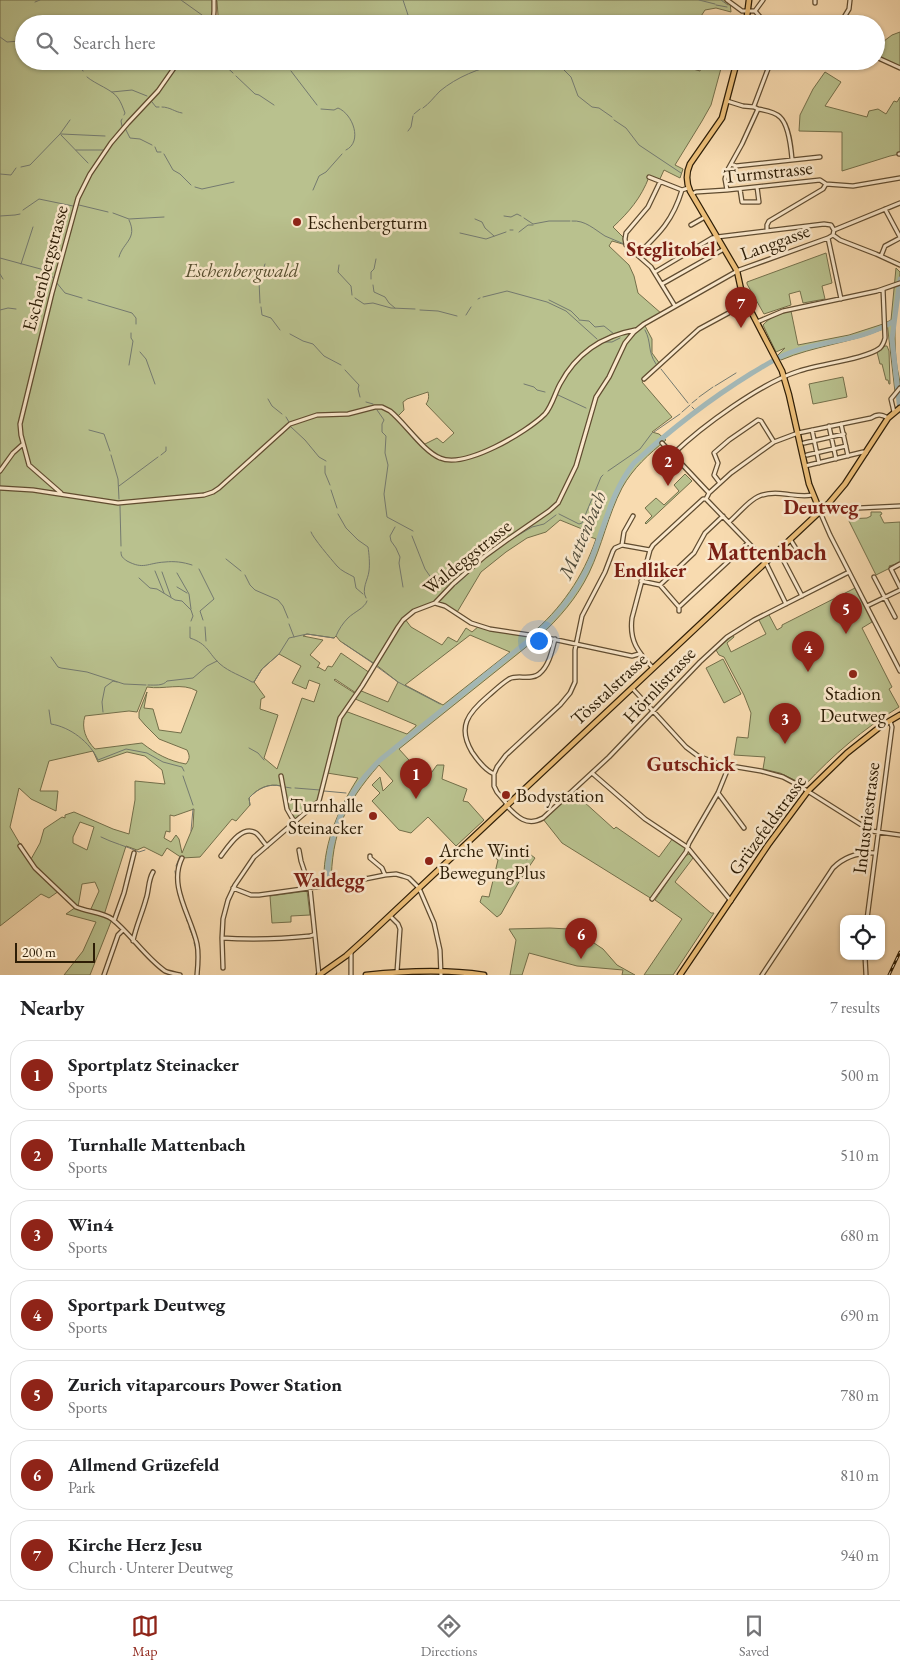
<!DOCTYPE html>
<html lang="en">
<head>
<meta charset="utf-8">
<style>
	body { margin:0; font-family:"EB Garamond",serif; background:#f6f6f6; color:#202124 }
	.controls { position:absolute; right:15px; bottom:15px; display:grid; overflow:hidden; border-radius:10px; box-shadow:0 1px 4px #0004 }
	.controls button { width:45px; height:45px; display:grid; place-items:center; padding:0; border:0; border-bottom:1px solid #e0e0e0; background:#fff; color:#202124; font:25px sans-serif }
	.scale { position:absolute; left:15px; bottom:12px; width:80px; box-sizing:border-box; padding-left:5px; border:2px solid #2d1d06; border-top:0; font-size:14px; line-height:18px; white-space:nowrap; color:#2d1d06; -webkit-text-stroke:4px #fae8cc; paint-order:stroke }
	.you { position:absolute; left:538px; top:640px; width:18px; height:18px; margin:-12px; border:4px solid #fff; border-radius:50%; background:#1a73e8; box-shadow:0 0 0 8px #1a73e833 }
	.badge { display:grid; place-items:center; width:32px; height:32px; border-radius:50%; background:#8f2418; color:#fff; font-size:16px; font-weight:700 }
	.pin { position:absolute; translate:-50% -41px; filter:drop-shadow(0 1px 2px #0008) }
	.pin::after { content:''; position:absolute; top:26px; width:18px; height:15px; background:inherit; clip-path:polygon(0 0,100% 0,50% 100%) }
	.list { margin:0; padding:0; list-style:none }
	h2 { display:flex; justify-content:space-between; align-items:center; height:65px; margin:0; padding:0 20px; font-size:21px }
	h2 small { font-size:16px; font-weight:400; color:#757577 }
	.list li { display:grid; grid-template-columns:32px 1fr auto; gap:15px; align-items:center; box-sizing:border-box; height:70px; margin:0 10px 10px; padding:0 10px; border:1px solid #e0e0e0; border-radius:20px }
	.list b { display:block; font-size:19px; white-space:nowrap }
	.list p { margin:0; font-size:16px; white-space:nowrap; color:#757577 }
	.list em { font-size:16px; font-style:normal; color:#757577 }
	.icon { flex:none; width:28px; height:28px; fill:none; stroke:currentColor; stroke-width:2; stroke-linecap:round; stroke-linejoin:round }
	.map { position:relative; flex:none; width:900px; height:975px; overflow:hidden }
	.search { position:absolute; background:#fff; box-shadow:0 1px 4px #0004; left:15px; right:15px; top:15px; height:55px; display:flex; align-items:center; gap:12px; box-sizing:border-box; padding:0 18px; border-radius:28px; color:#757577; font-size:19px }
	.sheet { height:625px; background:#fff }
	nav { display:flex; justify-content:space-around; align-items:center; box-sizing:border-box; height:70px; border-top:1px solid #e0e0e0; background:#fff; font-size:14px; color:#757577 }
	nav a { display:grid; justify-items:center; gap:2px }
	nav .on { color:#8f2418 }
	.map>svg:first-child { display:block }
	.green { fill:#b9c18e; stroke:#736f4a; fill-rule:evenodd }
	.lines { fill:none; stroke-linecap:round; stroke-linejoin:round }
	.stream { stroke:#747a70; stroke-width:1 }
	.river { stroke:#a3b8b7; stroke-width:5 }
	.minor-casing { stroke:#604c30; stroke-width:5.5 }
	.major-casing { stroke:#2d1d06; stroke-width:7 }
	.minor { stroke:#fae8cc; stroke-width:3 }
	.major { stroke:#ecbe78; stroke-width:4.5 }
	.rail-casing { stroke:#2d1d06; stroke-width:3 }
	.rail { stroke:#fae8cc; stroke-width:1; stroke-dasharray:4; stroke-linecap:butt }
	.poi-dot { fill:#8f2418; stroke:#fae8cc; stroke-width:2 }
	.labels { text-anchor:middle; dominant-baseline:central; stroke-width:5; stroke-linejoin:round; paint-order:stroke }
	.street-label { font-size:19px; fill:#2d1d06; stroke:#fae8cc }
	.poi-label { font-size:19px; fill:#2d1d06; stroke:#fae8cc; text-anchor:start }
	.park-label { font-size:19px; font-style:italic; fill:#574e2f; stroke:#fae8cc }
	.neighbourhood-label { font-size:20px; font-weight:bold; fill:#7a1f14; stroke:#fae8cc }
	.water-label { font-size:20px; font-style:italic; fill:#504c3b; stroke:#fae8cc }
	.quarter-label { font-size:21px; font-weight:bold; fill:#7a1f14; stroke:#fae8cc }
	.district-label { font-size:24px; font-weight:bold; fill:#7a1f14; stroke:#fae8cc }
</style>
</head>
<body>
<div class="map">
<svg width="900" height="975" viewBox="0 0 900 975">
	<rect width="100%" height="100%" fill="#f8dbb0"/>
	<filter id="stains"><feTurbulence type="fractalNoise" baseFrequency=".004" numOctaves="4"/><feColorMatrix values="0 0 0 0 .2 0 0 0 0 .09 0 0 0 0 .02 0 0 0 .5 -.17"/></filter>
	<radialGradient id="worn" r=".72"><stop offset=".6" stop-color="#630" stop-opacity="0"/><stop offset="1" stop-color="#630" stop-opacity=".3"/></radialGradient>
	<path class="green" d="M0,0H214V21L206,24H24V61H680L679,65L700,71L703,61H723L711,105L702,121L675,165L683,169L680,178L664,170L659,181L649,177C641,198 629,212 613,227L625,239L626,245L612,241L609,246L629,265L634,276L638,293L662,314L644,324L652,339V353L660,364L644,379L642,382L672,417L652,432L659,434L666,440C649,454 633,468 622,488C608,515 602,546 589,573C577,598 559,618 540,636L399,749L427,780V783L429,776L437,765H444L442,779L467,789L463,801L468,802L484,820L456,846L428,817L411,833L399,830L372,801L380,793L372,785L380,777L383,791L393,781L379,765C344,805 332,832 331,885L324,886C322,847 337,811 358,778L327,773L319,801L295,823L288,812L281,786C269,783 258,788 249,798L250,805L236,821L232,819L200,857L182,858L167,848L162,856L144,847L137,850L126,846L104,915L112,919L90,975H64L83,951L96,922L66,914L76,907L90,911L99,891L95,882L82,884L78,907L59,891L49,898L41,894L0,926ZM428,392C429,396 429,400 426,404L454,433L443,443L437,438L425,444L398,416L404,410L403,402L407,399ZM560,520L582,529L580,533L596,539C583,577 561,609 530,635L479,626L472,632L466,628L457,642L448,637L442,645L411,627L405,619C427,603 432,598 456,614L481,572L506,552L527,538L546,532ZM307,634L334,638L336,636L340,641L375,664L398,682L388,702L359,690L356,694L334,680L335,679L356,693L370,673L341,653L332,667L328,666L325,671L318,667L317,668L320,663L310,655L323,640L303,636ZM470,635L510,652L443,705L405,685ZM279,654L301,666L292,683L306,689L309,680L320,684L314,702L302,698L277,769L264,758L278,715L260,709L261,699L265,697L254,682L262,669ZM147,687C164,690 182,682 197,691L181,733L159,730L153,709L144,708L147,692L139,712V718L145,725L159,739L187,750C190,756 190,759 186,764C169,761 156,754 142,743L95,749C86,740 81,728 85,716L129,711L137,712ZM353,698L416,725V726L407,734L345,711ZM93,751L98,762L127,752L145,756L162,770L165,784L135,781V800L129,834L113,829L74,812L65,815V818L62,817L44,829L40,843L30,861L10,827L19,788L31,799L56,811L58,791H40L49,761ZM194,809L193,827L182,853L179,839L176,835L171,842L164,838L166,831L170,832V815L174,816ZM80,822L94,827L87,850L73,843V837Z
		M215,0H727L730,2L731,12L716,8L705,10L696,24H217L218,15L217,1Z
		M900,32V68L876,57V47L892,35Z
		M825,72L841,82L825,106L867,117L869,111L878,109L886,114L894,101L897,102L900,97V154L890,156L842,171V132L799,131L800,115L813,89Z
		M826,253L832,283L822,286L825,299L803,303L800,291L789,294L791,305L764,314L747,284V282Z
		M896,268L900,272C900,291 895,309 895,327C895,340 895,354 897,367C898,373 900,379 900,386L895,392L887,322L891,320Z
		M791,311L798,345L849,335L883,324V329C850,343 814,346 781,360L778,355L785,348L776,352L763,325C770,317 779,314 791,311Z
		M885,346H887L889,351L890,384H889L888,380H886L882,364H880L877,352Z
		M843,377L847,397L813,404L809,384Z
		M685,474L692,481L646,524L645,523L652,516L645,508L656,498L664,505L679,491L674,485Z
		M871,512H881L882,514L880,515L884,523L900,522V563L889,566L890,568L876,575L848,519L867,518L871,516Z
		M855,588L872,622L862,628L892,687L889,689L899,707C863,729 833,755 805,785L780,773L763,769L765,757L734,755L737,737L748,738L751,713L744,695L724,657L719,655L716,650L733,635L734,637L727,643L731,652L766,634L758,618L768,613L777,630L782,627V625Z
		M723,659L741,694L724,703L706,668Z
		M572,792L574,794L573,796L579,804L583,801L614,829L616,827L659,857L673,838L687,847L686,852L652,899L562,843L543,819Z
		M496,846L510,856L514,851L527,860L531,855L535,858L520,880L501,914L497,917L480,902L482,896L489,897L498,860L492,855Z
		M689,854L693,858L675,882L711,913H714L673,975H644L682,919L655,900L685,856Z
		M307,891L310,915L291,916V922L272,923L270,896Z
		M550,928L568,929L567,934L578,935L591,941L603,949L617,965L635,975H622L623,970L577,966L529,953L522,975H510L516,940L509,929Z"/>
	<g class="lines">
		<path class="stream" d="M181,0L202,15
			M403,0L410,21
			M699,0L715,4
			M721,0L728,5
			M35,2L40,0
			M716,5L727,7
			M0,37L7,42L20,41L19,49
			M77,61L83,71
			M220,61L233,73
			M280,61L284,63
			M504,64H520L531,62L561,67L571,77L578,96L592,107L599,108L612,117
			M291,71L317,105
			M236,76L255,94L259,95L274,105
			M87,77C95,84 113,90 118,98C121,102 123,108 125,113L124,115
			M112,92L132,90L147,96
			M152,102L156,107H159
			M162,107C170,107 175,112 182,113
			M423,108C429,104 434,97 440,91C457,77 479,68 500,64
			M321,109L334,110L338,108C353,114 363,142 346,150
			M414,114L420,109
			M122,119L121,121L122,126
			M614,120L626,128L639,145L681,173
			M125,128L130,138L140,139L152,145
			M408,131L411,127L413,116
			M61,134L105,136
			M61,135L88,163
			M155,147L157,152H161
			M76,150H103
			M164,154L173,170L180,174L191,185
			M21,167L30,165L60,134L70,120
			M0,174L11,175L16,168
			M195,187L202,189L234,182
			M313,190L319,176L326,172L342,154
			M79,205L108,212
			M23,210L39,199L73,206
			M113,213L129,219L164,217
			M0,216L15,215L20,214
			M504,216L511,217L517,214L521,216
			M524,218L533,224L549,221H570
			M475,219L482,222L485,228L494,236
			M572,221C585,220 594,229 605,236C611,239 618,241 624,244
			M510,230H513
			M519,232L528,225H533
			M460,233L486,239L506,232
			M119,257C123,242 138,239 129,220
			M0,258L48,271L54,279
			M21,264L33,227
			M339,265L338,272L351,286L352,295
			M0,274L3,279
			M371,279V272L374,269L376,259
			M56,282L65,293L82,298
			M373,285L374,292L385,297L389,303L395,308
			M483,297L507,291L547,302L566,311L597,339
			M355,298L364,304L373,303L391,308L415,309
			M478,299L480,298
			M88,300L132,313L136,318V324
			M549,300L571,311L579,319
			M260,303L259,281L265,264
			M261,307L262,315L271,318L280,330
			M0,310L8,308L16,309
			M420,310L438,311L457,316
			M466,315L471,307
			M579,320L589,321L595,327L604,326L614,334
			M645,330C652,343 647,351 656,364
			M290,334L303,341L313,344L324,356L341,365
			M605,342H612L620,338
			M140,352L146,359L155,384
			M129,365L133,341L131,338V333
			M661,369L688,403
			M345,370L359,385L358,389L360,397
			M741,379L742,380
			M524,384L534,387L537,390L545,392
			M715,386L736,373
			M558,395L586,408
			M699,397L713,387
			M268,399L272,406L282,414
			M366,402L373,404
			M692,403L697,399
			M692,407L696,411
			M377,410L384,420L382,424V432L386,436L385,453L388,465L384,494L387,517L413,531
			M682,412L690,405
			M286,417L289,422
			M291,427L305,440L319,457L326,461
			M89,430L104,434L110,451
			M654,432L680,414
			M651,446L652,447
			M111,455L118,479L119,499
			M161,455L166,451V447
			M325,466V473L330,485
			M608,471L640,449L652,433
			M119,486L158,457
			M331,490L337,508
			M120,506L121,546
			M338,514L346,528L358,540L368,547C369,553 370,564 369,571C368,580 361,589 366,598
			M559,514L579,524L582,523L601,477L603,475
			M395,527L390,536L391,541L396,548L400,557L399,563L403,587
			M311,532C313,538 331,559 337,566C341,571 349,574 354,577L356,588L363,594
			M412,536L425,569L434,582
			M510,540L532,527L544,524L556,515
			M121,552C121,557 123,558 127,561C144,570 147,563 165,562C174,561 183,562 192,565
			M226,559L241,571
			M199,569L214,599L200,611L203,620
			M155,571L164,593
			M162,572L171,597
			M177,573L189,594L191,609
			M245,575L250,585L255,590L278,600L283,606L288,618
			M139,578L150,588L157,589L175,600L182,601L191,610L193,616L191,621
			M453,585L457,584L485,558L506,543
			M177,587L187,593
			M289,624L294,637
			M190,627V638C208,644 208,653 220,664C229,672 242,676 252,682H254L262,669L279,654L289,638L307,634L334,638
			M205,627L206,641
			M336,636C339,629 343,623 348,618C354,612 365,608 367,601
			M343,643L374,664
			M51,657L58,667L61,668L87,672L124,684L146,685
			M376,666L398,682L440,704
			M148,685C155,685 163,686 167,681L193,678L207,666L217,661
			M445,706L446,707
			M49,710L51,724C70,727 90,742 98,760L126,749L147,753L163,762L182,767L184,771
			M103,712L102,702L105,687L113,681L117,682
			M249,748L258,753L264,760
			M183,776L193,805
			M285,787L291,788
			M295,788L320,790
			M324,791L346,793
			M250,805L249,798C258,788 269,783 281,786
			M191,831L193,809
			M101,837C113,843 126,846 139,852L145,850
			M176,866L180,856
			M175,871L177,887
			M186,916L187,921
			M189,927L194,940
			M194,943L195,946"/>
		<path class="river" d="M900,279L892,339L900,411
			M327,880C328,833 346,793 380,760L533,637C562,612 584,583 596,547C607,517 614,488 634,463C670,430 710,399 752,373C764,366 776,358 789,353C823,340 863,341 894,321"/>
		<g class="minor-casing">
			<path id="minor" d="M727,0L742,11H755
				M815,3V0
				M755,11L761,18L782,24
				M755,11L763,0
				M213,24L214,11V0
				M840,24L849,9L850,0
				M876,57L900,68
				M727,101L743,106L754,107
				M758,109C764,110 776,113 780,117C789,125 791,148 792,159
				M758,109L754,107V106L771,61
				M899,154H900
				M731,164L736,166L820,157
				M649,177L682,190L688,188
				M660,182L648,207L626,233L625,239L626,245L651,267L675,306
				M826,184L853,186L900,178
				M740,189L742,202H759L757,187
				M727,190L725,179L727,171L742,144L758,109
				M692,194L696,192L727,190L820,180L826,184
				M885,209L900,237
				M691,225L705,217
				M767,231V225L769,221L823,189L826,184
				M833,235L840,240L876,254L900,265
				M828,238L841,299
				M638,254C660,233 673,220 682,190
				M881,256L885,246L900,238
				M655,272L712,238L717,237L824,224L831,225L834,230
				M662,284L724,249
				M757,322L783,311L877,291L900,283
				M644,379L699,329L747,303
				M894,412L891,399L900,388
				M841,424L848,456
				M829,426L836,459
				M812,430L819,463
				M662,443L709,493
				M804,443L844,434
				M673,454C702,426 761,383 799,371C819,364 866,359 880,348C883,345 884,342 885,338L883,289
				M807,455L846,446
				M805,466L863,452L866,453
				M0,471L13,453L23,444
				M720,483L714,475L718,463L714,453L729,440L758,420L761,421L774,442
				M0,488L33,490L118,503L204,495L213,492L219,488L290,424L317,415L348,414L375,407H382L390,411C405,423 423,451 440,458C465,469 527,432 545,414C552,406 555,393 560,384C576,354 602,336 635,330
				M61,493L29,465L21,435L20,424L52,293L78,198L90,174L111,143L128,123L158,91L179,61
				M706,499L764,559L786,604
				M825,506L838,509L900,506
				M820,512L830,535L900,671
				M729,522C750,503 754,490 785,494C794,495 804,497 812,495
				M790,539L800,555
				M622,545L624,532L633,516
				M778,550L802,596
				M900,564L891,569L900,587
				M874,577L895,617
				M641,581L660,585L679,607V611
				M660,585L694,553L705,533L723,516
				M435,603L445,606L471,623L490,629L543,637L632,656L639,654
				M867,606L900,590
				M679,607L748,543
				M653,668C638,652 629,641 632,618L650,550L653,545L703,499H706L709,493L731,473L774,442L798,433L871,418C877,414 881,414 888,418
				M632,688L686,747L698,756L719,764L761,771L783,777L798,785L871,831L900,835
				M592,773L645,819L687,847L731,901
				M494,774C485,770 478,761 472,752C457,727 468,713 488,696C494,691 501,684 509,679C518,674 530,681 539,674C549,666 552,651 555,639
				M281,776L287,809L295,823
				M718,793L744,828
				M507,804L497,792L494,786V774L497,767L506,755L560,705L570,693L575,682V650L582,616L605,572L613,551L615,548L622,545L650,550
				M506,805C517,817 527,827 543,818L609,757L700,662L727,637L754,620L849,572
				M20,846L35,868L76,907C87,912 103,912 112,919C131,934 145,957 165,971C169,973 176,974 180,975
				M299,850L301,861L310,888L319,975
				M221,856C228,847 242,824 256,833C260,836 263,842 267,846
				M370,856V858L382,868L385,875
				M182,858C168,886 191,916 197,944C199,954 198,965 197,975
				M233,888L251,895H259L345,883L385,875L396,874L403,876L409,878L419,888L434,923L440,950L441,975
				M652,899L686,852L689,843L718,793L729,766
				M390,916L398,924L400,929L397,972
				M867,919L892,727L890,721
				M114,921L124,893L134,853
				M222,938C251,940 280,939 310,936L313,935
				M133,941C136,926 142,914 146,899C149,891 148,880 153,872
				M351,952V975
				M865,956L866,975
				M223,968L222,938L223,919L228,900L235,885L254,857L319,801L340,718L362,686L398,627L403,620L414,611L435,603L453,584L485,556L507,540L549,511L558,503L576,466L596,397L609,377L625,343L634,332L644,324L739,270L828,238L833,235L834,230L900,203
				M104,975L118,935L123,930
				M762,975L833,868C845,856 858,852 875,853"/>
		</g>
		<g class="major-casing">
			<path id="major" d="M746,24L749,0
				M737,61L722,118L690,164C686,173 686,182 690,191L737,271L742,294L782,371L789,395L809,484L820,511
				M319,975L346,956L367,937L829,503L845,484L888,418L900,408
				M366,975C405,971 445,969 484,975
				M680,975L768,845L808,791L847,753L881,726L900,715"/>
		</g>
		<use href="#minor" class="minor"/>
		<use href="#major" class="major"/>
		<g class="rail-casing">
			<path id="rail" d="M889,975L900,952"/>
		</g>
		<use href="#rail" class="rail"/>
	</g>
	<g class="poi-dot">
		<circle cx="297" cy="222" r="5"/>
		<circle cx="853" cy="674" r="5"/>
		<circle cx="506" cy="795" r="5"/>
		<circle cx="373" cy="816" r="5"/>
		<circle cx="429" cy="861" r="5"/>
	</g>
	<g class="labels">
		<g class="street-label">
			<text transform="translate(768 172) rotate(-6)">Turmstrasse</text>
			<text transform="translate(775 242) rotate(-20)">Langgasse</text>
			<text transform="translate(45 268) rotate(-75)">Eschenbergstrasse</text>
			<text transform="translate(467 557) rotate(-39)">Waldeggstrasse</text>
			<text transform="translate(659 685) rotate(-47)">Hörnlistrasse</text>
			<text transform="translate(609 689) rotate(-43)">Tösstalstrasse</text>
			<text transform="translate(866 818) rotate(-83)">Industriestrasse</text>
			<text transform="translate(767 825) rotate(-54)">Grüzefeldstrasse</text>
		</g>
		<g class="poi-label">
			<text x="307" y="222">Eschenbergturm</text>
			<text x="853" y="693" text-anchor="middle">Stadion<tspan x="853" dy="22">Deutweg</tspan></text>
			<text x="516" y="795">Bodystation</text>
			<text x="363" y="805" text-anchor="end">Turnhalle<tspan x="363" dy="22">Steinacker</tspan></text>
			<text x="439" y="850">Arche Winti<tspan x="439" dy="22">BewegungPlus</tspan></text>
		</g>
		<g class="park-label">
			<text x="242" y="270">Eschenbergwald</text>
		</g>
		<g class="neighbourhood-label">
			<text x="671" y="249">Steglitobel</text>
			<text x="821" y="507">Deutweg</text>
			<text x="650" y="570">Endliker</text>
			<text x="329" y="880">Waldegg</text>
		</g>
		<g class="water-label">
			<text transform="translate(582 535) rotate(-67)">Mattenbach</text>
		</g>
		<g class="quarter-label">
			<text x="691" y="763">Gutschick</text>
		</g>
		<g class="district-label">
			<text x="767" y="551">Mattenbach</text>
		</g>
	</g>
	<rect width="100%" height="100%" filter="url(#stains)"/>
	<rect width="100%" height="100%" fill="url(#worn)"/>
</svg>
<div class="controls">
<button><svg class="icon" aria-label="locate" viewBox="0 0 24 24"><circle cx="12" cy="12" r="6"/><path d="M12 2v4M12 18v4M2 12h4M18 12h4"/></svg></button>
</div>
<div class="scale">200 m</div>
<div class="you"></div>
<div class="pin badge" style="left:416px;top:799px">1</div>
<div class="pin badge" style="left:668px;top:486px">2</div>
<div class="pin badge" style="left:785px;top:744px">3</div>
<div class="pin badge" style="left:808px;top:672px">4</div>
<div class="pin badge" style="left:846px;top:634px">5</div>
<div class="pin badge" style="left:581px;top:959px">6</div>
<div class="pin badge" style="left:741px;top:328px">7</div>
<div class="search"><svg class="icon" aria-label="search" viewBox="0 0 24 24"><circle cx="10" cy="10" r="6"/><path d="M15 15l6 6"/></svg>Search here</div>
</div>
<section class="sheet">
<h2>Nearby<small>7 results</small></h2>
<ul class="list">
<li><span class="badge">1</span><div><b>Sportplatz Steinacker</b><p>Sports</p></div><em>500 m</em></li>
<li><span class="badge">2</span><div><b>Turnhalle Mattenbach</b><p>Sports</p></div><em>510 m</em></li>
<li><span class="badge">3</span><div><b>Win4</b><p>Sports</p></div><em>680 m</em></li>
<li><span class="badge">4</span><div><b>Sportpark Deutweg</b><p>Sports</p></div><em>690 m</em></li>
<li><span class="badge">5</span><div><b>Zurich vitaparcours Power Station</b><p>Sports</p></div><em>780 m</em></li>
<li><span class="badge">6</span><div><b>Allmend Grüzefeld</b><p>Park</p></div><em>810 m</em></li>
<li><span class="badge">7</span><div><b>Kirche Herz Jesu</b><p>Church · Unterer Deutweg</p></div><em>940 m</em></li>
</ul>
</section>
<nav>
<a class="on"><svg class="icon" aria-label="map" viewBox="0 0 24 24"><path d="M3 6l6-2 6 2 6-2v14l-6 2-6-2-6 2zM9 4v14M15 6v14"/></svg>Map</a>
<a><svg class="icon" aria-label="directions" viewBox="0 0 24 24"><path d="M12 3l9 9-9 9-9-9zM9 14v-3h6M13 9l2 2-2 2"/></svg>Directions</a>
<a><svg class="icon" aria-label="saved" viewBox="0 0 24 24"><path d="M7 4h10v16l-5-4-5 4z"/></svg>Saved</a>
</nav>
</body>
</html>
